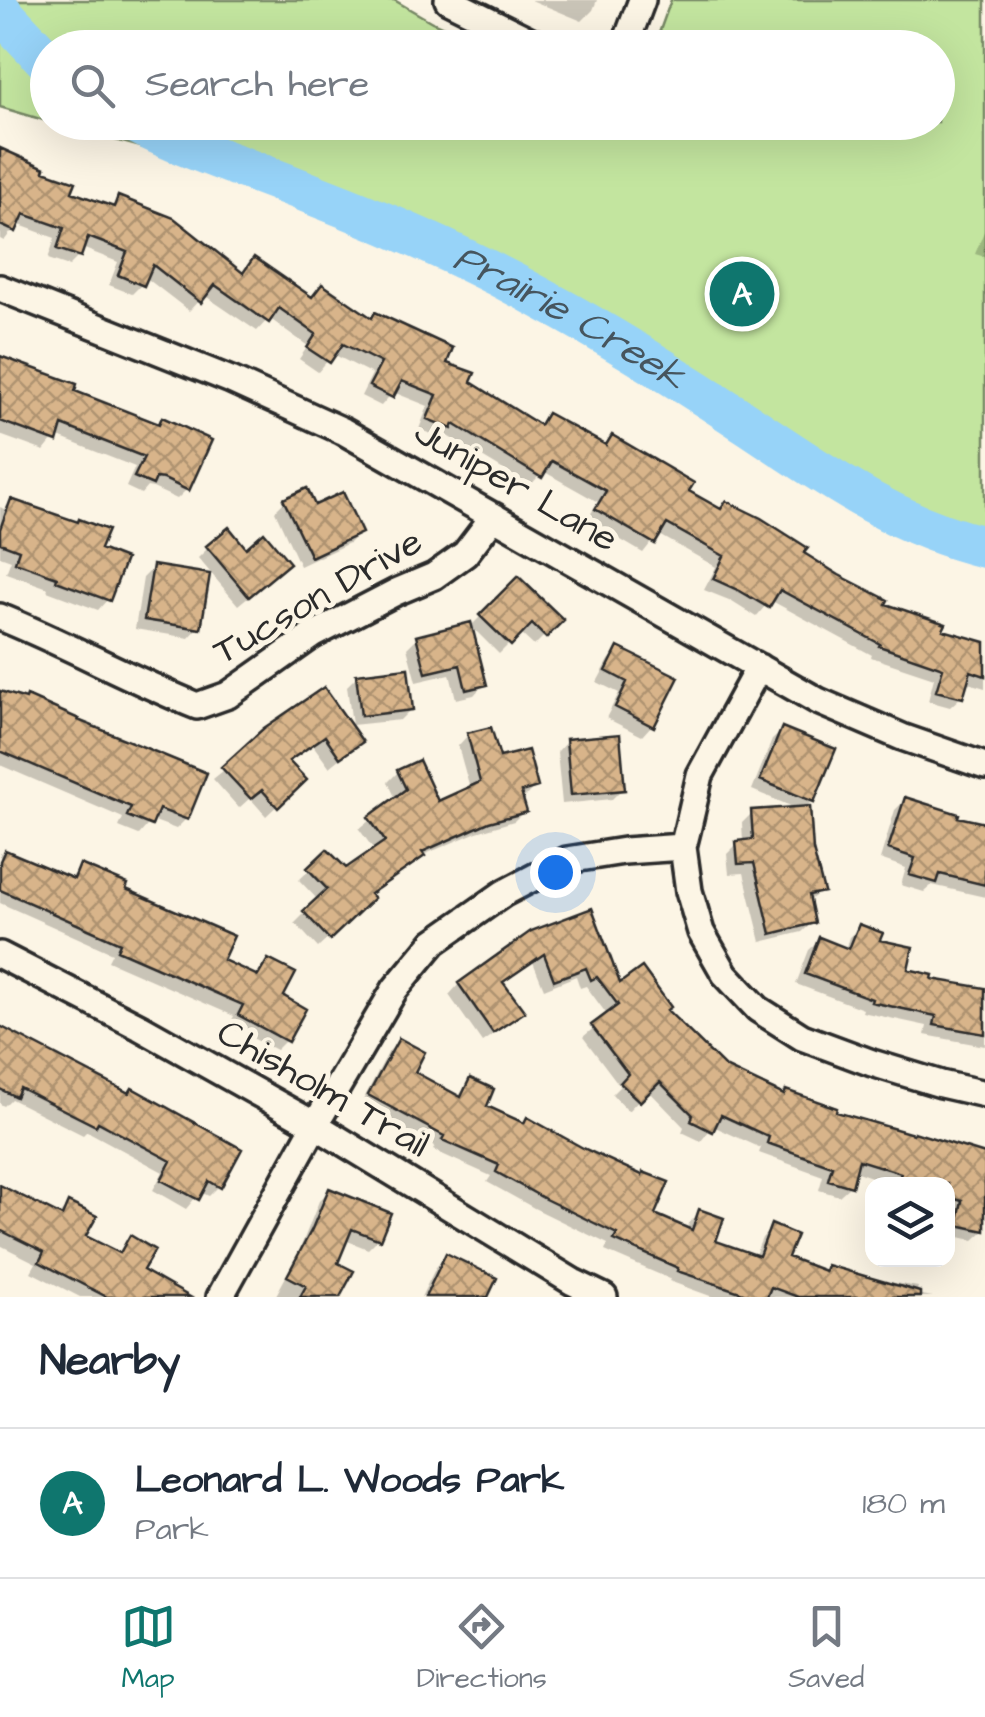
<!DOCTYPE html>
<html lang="en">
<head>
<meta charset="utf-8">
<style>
	body { margin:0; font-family:"Architects Daughter",sans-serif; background:#f2f2f3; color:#1f2937 }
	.controls { position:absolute; right:30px; bottom:30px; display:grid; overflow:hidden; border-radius:20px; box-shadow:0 10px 40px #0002 }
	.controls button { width:90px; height:90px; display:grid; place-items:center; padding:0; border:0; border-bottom:2px solid #e0e1e3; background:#fff; color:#1f2937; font:50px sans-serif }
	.you { position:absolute; left:555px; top:872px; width:35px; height:35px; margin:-25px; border:8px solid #fff; border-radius:50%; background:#1a73e8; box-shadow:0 0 0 15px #1a73e833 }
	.badge { display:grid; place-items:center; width:65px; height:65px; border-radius:50%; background:#0f766e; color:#fff; font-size:32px; font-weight:700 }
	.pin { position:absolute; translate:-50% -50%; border:5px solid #fff; box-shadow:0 2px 10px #0006 }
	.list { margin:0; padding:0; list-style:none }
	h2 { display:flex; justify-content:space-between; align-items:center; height:130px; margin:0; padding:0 40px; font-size:42px }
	h2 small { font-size:32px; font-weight:400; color:#747a83 }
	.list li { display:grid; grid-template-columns:65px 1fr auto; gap:30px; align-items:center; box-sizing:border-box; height:150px; padding:0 40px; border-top:2px solid #e0e1e3 }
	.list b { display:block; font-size:38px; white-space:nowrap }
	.list p { margin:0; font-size:32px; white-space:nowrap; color:#747a83 }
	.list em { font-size:32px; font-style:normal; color:#747a83 }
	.icon { flex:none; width:55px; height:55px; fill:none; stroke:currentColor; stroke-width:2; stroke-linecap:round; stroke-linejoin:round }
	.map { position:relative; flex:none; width:985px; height:1297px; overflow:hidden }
	.search { position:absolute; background:#fff; box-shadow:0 10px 40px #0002; left:30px; right:30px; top:30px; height:110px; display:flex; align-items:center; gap:25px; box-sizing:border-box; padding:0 35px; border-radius:55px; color:#747a83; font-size:38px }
	.sheet { height:280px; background:#fff }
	nav { display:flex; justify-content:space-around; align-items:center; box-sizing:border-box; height:140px; border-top:2px solid #e0e1e3; background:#fff; font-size:28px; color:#747a83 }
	nav a { display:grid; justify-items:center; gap:5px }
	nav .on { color:#0f766e }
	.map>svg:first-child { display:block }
	.green { fill:#c3e59f; stroke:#778865; stroke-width:2.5 }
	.shadow { fill:#0003 }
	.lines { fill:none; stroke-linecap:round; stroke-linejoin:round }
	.river { stroke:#97d3f8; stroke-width:42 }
	.building { fill:url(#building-cross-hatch); stroke:#2b2b2b; stroke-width:2.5 }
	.minor-casing { stroke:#2b2b2b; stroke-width:32 }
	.minor { stroke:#fcf5e5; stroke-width:25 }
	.labels { text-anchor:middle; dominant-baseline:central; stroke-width:10; stroke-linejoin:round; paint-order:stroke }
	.street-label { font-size:38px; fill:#2b2b2b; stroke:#fcf5e5 }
	.water-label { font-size:40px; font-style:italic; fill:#46555e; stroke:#fcf5e5 }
</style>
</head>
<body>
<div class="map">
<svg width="985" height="1297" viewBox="0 0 985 1297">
	<defs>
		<pattern id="building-cross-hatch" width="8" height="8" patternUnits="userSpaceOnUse" patternTransform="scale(2.5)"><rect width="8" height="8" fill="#d8b48a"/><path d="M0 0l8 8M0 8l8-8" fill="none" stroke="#af9371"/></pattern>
	</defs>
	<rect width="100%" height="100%" fill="#fcf5e5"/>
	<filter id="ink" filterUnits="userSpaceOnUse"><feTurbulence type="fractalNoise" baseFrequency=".01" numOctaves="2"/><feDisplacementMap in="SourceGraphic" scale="20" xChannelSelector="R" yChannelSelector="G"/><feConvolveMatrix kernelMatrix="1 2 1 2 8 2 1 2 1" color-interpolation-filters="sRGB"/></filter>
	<g filter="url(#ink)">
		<path class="green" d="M0,0H394L432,22L489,47L48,48L47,121L0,107Z
			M671,0H985V558L890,530L713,421L599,345L398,243L159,152L54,123L938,122V48L654,47Z"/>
		<path class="shadow" d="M531,0H597L593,10L582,21Z
			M0,150L69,194L109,208L119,199L242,275L310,298L322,287L537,426L547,416L604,446L613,438L686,492L801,554L883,605L940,632L985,645V688L965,682L961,697L950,707L928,701L934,678L871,657L872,655L770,600L756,617L729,600L704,590L716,567L658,534L643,553L587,520L598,502L543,471L530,486L444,434L440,438L419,429L428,406L393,392L381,406L361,396L372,374L333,354L318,372L299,359L308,346L269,318L257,331L204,295L189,311L145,277L142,284L132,294L109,285L118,262L82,248L79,256L69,266L48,259L55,238L17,224L4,241L0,239Z
			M985,229V257L975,254Z
			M0,359L72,392L157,426L162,420L187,489L177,499L153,488L147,487L141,494L126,487L135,467L56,436L44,451L0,435Z
			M285,501L359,533L349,543L300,566L275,511Z
			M11,502L97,551L108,599L98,610L47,591L48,588L6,573L11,560L0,556V507L4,509Z
			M208,548L245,551L277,573L238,605L198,558Z
			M154,567L199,627L189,638L135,629L143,578Z
			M518,579L560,620L534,646L520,633L499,654L471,626Z
			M469,625L484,684L474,695L456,699L450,674L416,682L407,648L417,638Z
			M619,650L652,725L642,736L606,718L619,693L597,682L609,660Z
			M357,676L410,710L400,720L352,725L347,686Z
			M324,690L360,742L329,767L313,745L288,763L304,780L266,816L250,798L239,808L213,779Z
			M0,693L186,819L176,829L152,820L139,835L119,827L123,818L0,765Z
			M783,730L812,801L808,805L811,850L821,891L808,902L813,922L802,932L761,942L744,873L729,874L727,854L738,843H743L742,823L752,813L798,809L752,790L772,740Z
			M468,735L498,760L535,786L525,797L520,798L524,811L514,821L477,832L421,856L412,866L368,896L371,898L318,948L295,923L318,900L299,880L327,853L345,872L375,851L359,829L396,799L388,782L398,772L437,804L470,789L458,746Z
			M567,741L622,789L612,799L562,804L557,752Z
			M905,800L954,819L985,826V897L932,885L924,892L901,885L906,868L880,859L895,810Z
			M0,852L69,880L81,867L123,890L220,961L255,977L268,962L280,997L286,1040L276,1050L229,1026L234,1016L108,961L112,953L0,903Z
			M860,927L905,971L930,981L985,990V1046L925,1035L927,1026L862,1012L863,1009L796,984L809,950L820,940L845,950L849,937Z
			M533,934L619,987L664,1010L724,1069L782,1097L833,1114L985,1153V1230L974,1240L948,1235L953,1211L948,1210V1184H892L854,1171L850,1186L839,1196L819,1190L823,1176L759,1153L761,1148L713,1126L701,1141L682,1132L684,1127L648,1090L628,1111L612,1094L620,1086L583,1037L608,1016L586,986L580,988L576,976L544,989L533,962L502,984L521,1012L511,1022L482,1042L449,995L459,984Z
			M0,1036L219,1186L209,1196L200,1192L186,1209L153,1190L163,1172L87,1131L83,1135L11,1099L4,1106L0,1104Z
			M399,1041L412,1073L457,1098L471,1081L483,1107L652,1215L687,1230L689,1223L700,1212L713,1242L754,1257L762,1238L772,1227L785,1258L823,1273L828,1268L886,1284L889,1282L918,1287L916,1294L933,1297H713L669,1281L670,1279L605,1251L608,1244L534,1208L487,1182L491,1176L433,1150L435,1146L360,1106L389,1051Z
			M0,1191L57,1216L69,1205L83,1238L117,1254L130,1238L139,1271L161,1297H80L31,1272L36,1263L0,1245Z
			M329,1191L378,1239L368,1249L345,1240L335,1264L337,1297H275L298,1254L319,1201Z
			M447,1256L485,1297H421L436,1267Z"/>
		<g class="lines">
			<g class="river">
				<path d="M0,11L48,62"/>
				<path id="s1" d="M134,122C193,152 256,171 317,196C395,226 471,260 544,300C615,338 684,382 751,426C826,476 896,526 985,547"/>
			</g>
		</g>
		<path class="building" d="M0,148L45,168L44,171L76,182L72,192L114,207L118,196L174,218L243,273L254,257L312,297L322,284L372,318L375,312L453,348L447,363L475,373L471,382L540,425L547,413L606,445L612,435L694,483L689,491L721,509L726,501L761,518L808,548L804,553L839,575L888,600L886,604L946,624L943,630L985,642V676L971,671L963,698L936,691L943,668L879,646L880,644L780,590L769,608L740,591L713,579L724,556L667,524L655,544L595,509L606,491L552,461L542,478L454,424L452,429L427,419L437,395L402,381L393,398L369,386L381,363L343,344L330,363L307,348L316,334L279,308L269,323L215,285L201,303L153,265L144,286L118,275L127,252L88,237L81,257L57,249L64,228L24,214L16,232L0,225Z
			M0,356L77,384L75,391L159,424L162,417L212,440L189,491L164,479L156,478L153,485L134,477L144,457L62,425L57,442L0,421Z
			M307,488L315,505L343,492L362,533L311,557L283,499Z
			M11,499L78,522L79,519L108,530L100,549L126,559L110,601L56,581L57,577L15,562L19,550L0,543V529Z
			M229,527L246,548L264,532L290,563L249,597L206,546Z
			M153,565L210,574L201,629L144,620Z
			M518,576L564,620L546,638L532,624L511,646L479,615Z
			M471,622L487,685L466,690L460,665L426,673L416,636Z
			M618,647L679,677L654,727L615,707L627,682L606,671Z
			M408,668L413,710L361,716L356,674Z
			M324,687L363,742L340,758L325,736L289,761L307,780L278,808L262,790L251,799L221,767L264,728Z
			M0,691L26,699L27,696L79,719L78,720L207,773L188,820L159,809L152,826L127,816L131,807L0,751Z
			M491,727L500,757L528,750L538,787L521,792L527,812L489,822L422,852L425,856L370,894L374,898L330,940L303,911L327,889L307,868L327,849L346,868L385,841L368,817L406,789L397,770L419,760L438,801L480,782L467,733Z
			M782,727L836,749L814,802L760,780Z
			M620,734L625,790L571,795L566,739Z
			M905,797L959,814L958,817L985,823V885L940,874L937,883L909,875L915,858L888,849Z
			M810,806L813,850L824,892L809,895L815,923L771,934L754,863L738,864L736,841L753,839L751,810Z
			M5,850L74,879L80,864L128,884L126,889L234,936L223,960L258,976L268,959L296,973L284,996L306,1009L288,1042L238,1015L243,1005L117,950L120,943L0,890V861Z
			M592,908L620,983L642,967L671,1007L667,1010L725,1067L784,1095L786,1090L837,1108L836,1112L913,1134L914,1132L985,1154V1231L957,1225L962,1201L948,1197V1184H897L901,1173L859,1160L852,1187L828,1180L832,1166L767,1143L769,1137L721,1115L713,1132L691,1121L693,1115L660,1082L640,1102L620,1083L628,1074L591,1025L618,1005L597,977L591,980L586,968L554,980L544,954L503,982L525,1012L493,1033L458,983L531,931Z
			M859,924L883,933L880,940L913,947L908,969L933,975L932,979L985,988V1034L934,1025L936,1016L871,1002L872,999L805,974L819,937L849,949Z
			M0,1026L129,1093L132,1088L242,1149L221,1188L209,1181L199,1200L161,1180L171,1161L98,1122L96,1126L20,1088L16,1097L0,1089Z
			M399,1038L425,1052L415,1072L461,1097L470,1078L494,1089L487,1106L524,1123L527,1117L583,1148L642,1175L643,1172L669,1182L655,1214L692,1230L699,1209L724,1218L716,1241L759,1256L771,1224L797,1235L788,1257L825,1271L827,1265L920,1292V1297H798L771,1287L767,1297H755L677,1271L678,1268L614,1240L617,1234L545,1199L496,1172L499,1165L442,1140L444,1136L368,1095Z
			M0,1185L62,1216L68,1202L97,1216L86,1236L120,1253L130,1235L155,1250L143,1270L190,1297H107L39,1262L44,1252L0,1230Z
			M329,1188L391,1213L380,1240L352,1229L338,1263L354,1271L340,1297H300L306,1286L287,1276L312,1229Z
			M446,1253L497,1278L488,1297H425Z"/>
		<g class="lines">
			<g class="minor-casing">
				<path id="minor" d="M448,0L545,48
					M624,48L642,0
					M0,288L231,380L343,431L818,701L902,737L985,766
					M0,617C67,644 130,679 197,706L228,695L313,635L396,592L434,576L465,554L494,516
					M759,667L700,775L688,827L683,847L689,891L701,932L725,974L758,1009L802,1037L872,1063L941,1084L985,1094
					M0,955L140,1027L315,1125L573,1282L604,1297
					M220,1297L315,1125L395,989L434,942L504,893L567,860L624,851L683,847"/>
			</g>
			<use href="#minor" class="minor"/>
		</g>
	</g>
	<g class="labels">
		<g class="street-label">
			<text transform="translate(516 486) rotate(30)">Juniper Lane</text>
			<text transform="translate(318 597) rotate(-30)">Tucson Drive</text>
			<text transform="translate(323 1089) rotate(30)">Chisholm Trail</text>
		</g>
		<g class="water-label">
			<text stroke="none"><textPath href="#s1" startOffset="478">Prairie Creek</textPath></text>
		</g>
	</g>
</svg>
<div class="controls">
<button><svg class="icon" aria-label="layers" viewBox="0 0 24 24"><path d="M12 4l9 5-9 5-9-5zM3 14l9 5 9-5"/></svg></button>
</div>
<div class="you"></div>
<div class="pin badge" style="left:742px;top:294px">A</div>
<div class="search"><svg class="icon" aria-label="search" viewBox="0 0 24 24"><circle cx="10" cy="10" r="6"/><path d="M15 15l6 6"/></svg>Search here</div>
</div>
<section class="sheet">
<h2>Nearby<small></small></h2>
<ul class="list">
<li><span class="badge">A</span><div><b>Leonard L. Woods Park</b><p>Park</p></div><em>180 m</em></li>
</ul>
</section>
<nav>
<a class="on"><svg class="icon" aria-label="map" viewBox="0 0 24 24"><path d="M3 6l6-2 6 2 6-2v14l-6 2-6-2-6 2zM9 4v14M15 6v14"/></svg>Map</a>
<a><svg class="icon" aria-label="directions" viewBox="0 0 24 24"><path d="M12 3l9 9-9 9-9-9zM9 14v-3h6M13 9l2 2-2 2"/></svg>Directions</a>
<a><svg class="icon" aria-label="saved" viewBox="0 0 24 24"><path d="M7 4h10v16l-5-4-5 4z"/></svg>Saved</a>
</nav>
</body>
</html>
